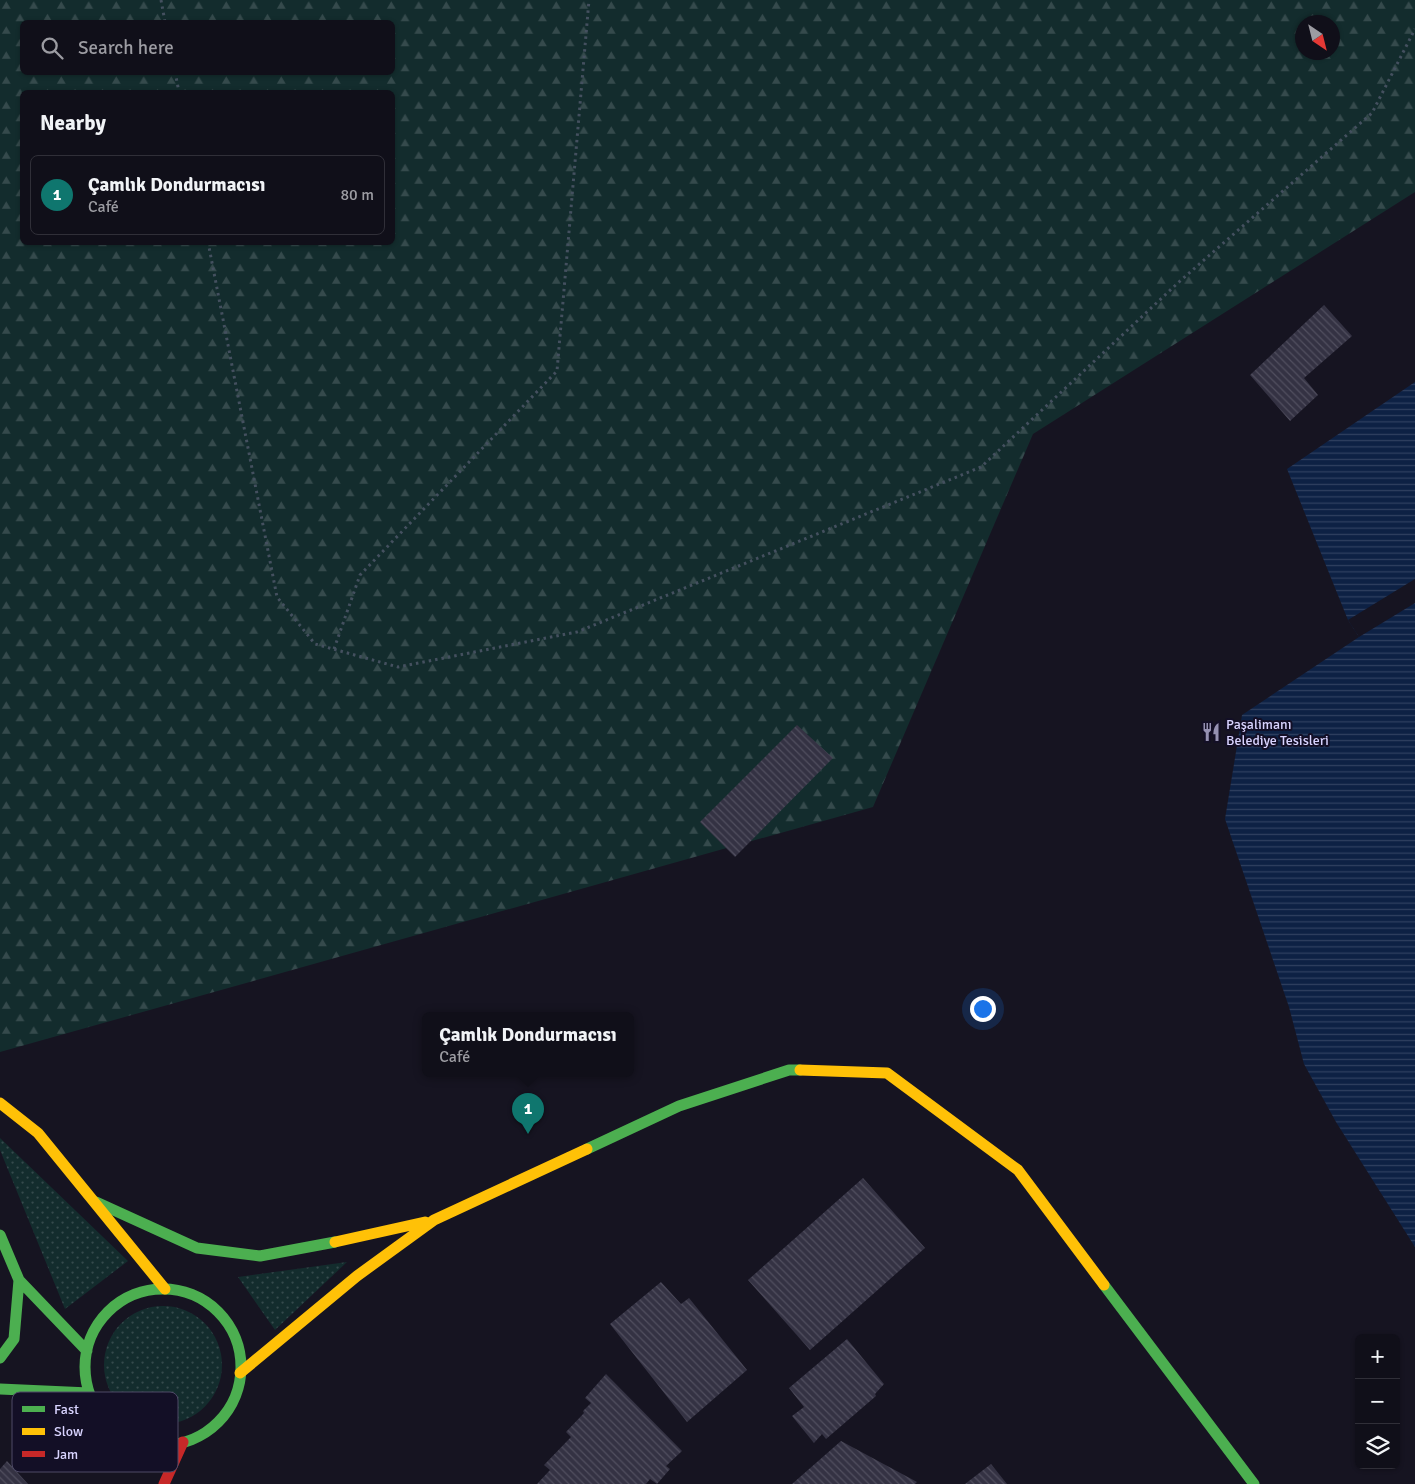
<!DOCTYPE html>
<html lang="en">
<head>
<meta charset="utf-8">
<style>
	body { margin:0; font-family:Signika,sans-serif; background:#1e1d26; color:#f1f3f6 }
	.controls { position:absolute; right:15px; bottom:15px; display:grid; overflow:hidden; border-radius:8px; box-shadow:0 1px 4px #0004 }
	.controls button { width:45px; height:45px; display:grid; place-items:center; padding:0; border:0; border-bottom:1px solid #302f38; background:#100f19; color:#f1f3f6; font:25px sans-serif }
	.compass { position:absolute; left:1295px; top:15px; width:45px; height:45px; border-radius:50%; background:#100f19; box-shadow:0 1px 4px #0004; rotate:145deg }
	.you { position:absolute; left:982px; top:1008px; width:18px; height:18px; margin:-12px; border:4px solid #fff; border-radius:50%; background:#1a73e8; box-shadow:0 0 0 8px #1a73e833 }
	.badge { display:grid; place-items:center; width:32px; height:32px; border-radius:50%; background:#0f766e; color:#fff; font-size:16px; font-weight:700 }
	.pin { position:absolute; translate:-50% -41px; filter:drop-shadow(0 1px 2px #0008) }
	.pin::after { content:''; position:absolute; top:26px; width:18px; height:15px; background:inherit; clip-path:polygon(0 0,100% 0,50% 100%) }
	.popup { position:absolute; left:422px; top:1012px; width:212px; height:65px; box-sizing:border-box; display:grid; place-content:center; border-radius:8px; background:#100f19; filter:drop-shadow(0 1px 4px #0005); font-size:16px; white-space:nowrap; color:#9c9ca2 }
	.popup b { font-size:19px; color:#f1f3f6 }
	.popup::after { content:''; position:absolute; left:50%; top:100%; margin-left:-10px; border:10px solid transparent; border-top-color:#100f19 }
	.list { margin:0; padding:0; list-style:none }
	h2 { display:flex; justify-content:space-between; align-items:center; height:65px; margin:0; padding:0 20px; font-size:21px }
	h2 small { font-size:16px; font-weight:400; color:#9c9ca2 }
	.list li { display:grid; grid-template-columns:32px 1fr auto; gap:15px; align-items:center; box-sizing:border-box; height:80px; margin:0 10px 10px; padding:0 10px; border:1px solid #302f38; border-radius:8px }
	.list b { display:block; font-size:19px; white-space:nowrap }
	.list p { margin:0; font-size:16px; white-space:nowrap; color:#9c9ca2 }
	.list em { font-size:16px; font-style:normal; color:#9c9ca2 }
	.icon { flex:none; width:28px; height:28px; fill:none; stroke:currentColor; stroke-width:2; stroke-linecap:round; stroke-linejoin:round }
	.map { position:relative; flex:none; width:1415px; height:1484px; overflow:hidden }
	.search { position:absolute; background:#100f19; box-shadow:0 1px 4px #0004; left:20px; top:20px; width:375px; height:55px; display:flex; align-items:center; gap:12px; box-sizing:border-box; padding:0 18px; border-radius:8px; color:#9c9ca2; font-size:19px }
	.panel { position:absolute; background:#100f19; box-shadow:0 1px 4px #0004; left:20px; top:90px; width:375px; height:155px; border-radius:8px }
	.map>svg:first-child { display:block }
	.grass { fill:url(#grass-dots) }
	.forest { fill:url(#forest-firs); fill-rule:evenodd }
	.water { fill:url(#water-rules) }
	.pier { fill:#161421 }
	.building { fill:url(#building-back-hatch) }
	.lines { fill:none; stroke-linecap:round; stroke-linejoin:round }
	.path { stroke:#44505f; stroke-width:3; stroke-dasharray:2.5 4; stroke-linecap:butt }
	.fast { stroke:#4caf50; stroke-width:11 }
	.slow { stroke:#ffc107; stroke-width:11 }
	.jam { stroke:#c62828; stroke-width:11 }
	.labels { text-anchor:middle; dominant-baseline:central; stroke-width:4; stroke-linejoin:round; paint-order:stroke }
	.poi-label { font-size:14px; fill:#d9d4ff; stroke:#130f26; text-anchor:start }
	.key { fill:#130f26; stroke:#4e4a67; stroke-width:1 }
	.key-label { font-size:14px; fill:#d9d4ff }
</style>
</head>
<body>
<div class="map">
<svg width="1415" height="1484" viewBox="0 0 1415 1484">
	<defs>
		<pattern id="grass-dots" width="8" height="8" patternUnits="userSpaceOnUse" patternTransform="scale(1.25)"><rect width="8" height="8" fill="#132c2d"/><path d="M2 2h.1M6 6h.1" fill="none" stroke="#354a4c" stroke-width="1.8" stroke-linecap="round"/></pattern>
		<pattern id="forest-firs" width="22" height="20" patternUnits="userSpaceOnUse" patternTransform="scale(1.25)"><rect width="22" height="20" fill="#132c2d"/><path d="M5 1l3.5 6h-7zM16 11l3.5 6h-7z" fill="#354a4c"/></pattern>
		<pattern id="water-rules" width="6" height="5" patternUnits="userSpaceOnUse" patternTransform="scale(1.25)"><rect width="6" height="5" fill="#0d2144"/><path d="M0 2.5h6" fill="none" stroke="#304060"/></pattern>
		<pattern id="building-back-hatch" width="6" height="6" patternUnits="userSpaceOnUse" patternTransform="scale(1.25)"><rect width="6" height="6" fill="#343243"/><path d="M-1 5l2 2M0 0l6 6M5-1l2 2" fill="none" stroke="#514f5f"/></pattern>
	</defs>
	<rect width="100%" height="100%" fill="#161421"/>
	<path class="grass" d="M0,1138L128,1261L65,1309L0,1150Z
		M347,1262L275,1330L238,1277Z
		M104 1365a59 59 0 1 1 118 0a59 59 0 1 1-118 0Z"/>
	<path class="forest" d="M0,0H1415V192L1033,434L873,807L0,1052ZM22,22H392V72H22ZM1302,22H1332V52H1302ZM22,92H392V242H22Z"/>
	<path class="water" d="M1415,382V1247L1336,1122L1304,1064L1289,1007L1225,819L1242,715L1359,637L1348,620L1287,469Z"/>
	<path class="pier" d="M1415,579V603L1359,637L1348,620Z"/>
	<path class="building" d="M1324,305L1352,336L1304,378L1318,395L1290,421L1250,375Z
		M797,725L833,758L735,857L700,822Z
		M863,1178L925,1248L810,1350L748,1280Z
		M661,1282L681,1304L689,1298L747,1370L687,1422L610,1324Z
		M847,1339L884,1384L875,1394L876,1396L826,1439L822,1434L814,1443L792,1416L804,1407L789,1388Z
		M606,1374L682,1451L666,1466L670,1469L657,1484L650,1479L646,1484H537L550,1470L544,1465L571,1437L566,1432L584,1413L583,1411L591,1403L585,1398Z
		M841,1441L917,1482L915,1484H792Z
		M7,1461L28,1484H0V1469Z
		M991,1464L1007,1484H965Z"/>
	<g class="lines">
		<path class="path" d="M161,0L165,22
			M175,72L179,92
			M208,242L277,597L315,644L398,667L577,632L981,467L1180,281L1372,113L1415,29
			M334,649L360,575L557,371L589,0"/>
		<path class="fast" d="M587,1149L679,1106L789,1070H800
			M96,1202L197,1248L260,1256L335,1242
			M0,1235L19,1280L87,1351
			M1104,1285L1254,1484
			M85 1367a78 78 0 1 1 156 0a78 78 0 1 1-156 0Z
			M0,1358L14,1339L19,1280
			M0,1389L89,1393"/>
		<path class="slow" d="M800,1070L887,1073L1018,1170L1104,1285
			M0,1103L38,1133L165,1289
			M335,1242L425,1222
			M240,1373L357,1276L434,1220L587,1149"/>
		<path class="jam" d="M164,1484L183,1442"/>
	</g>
	<defs>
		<g id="restaurant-bare" transform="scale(1.5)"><path d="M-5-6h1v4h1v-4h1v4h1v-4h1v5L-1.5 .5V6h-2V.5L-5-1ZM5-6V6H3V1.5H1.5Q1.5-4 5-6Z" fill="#9591b1" stroke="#130f26" stroke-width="2.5" paint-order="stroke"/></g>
	</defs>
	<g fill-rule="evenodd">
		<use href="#restaurant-bare" x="1211" y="732"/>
	</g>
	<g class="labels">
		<g class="poi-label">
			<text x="1226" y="724">Paşalimanı<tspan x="1226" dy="16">Belediye Tesisleri</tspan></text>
		</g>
	</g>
	<rect x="12" y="1392" width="166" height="80" rx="8" class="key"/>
	<rect x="22" y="1406" width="23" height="6" fill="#4caf50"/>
	<rect x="22" y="1428" width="23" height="7" fill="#ffc107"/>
	<rect x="22" y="1451" width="23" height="6" fill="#c62828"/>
	<g class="key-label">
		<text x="54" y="1414">Fast</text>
		<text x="54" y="1436">Slow</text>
		<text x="54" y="1459">Jam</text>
	</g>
</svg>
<div class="controls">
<button>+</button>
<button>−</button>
<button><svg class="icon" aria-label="layers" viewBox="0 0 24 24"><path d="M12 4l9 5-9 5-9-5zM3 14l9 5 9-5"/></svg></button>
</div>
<svg class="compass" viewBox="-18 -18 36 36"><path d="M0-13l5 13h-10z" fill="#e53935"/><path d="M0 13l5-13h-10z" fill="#9c9ca2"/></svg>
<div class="you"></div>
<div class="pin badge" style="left:528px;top:1134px">1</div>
<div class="popup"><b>Çamlık Dondurmacısı</b>Café</div>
<div class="search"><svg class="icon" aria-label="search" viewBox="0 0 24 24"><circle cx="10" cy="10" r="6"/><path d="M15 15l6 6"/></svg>Search here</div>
<section class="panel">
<h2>Nearby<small></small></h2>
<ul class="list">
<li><span class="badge">1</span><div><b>Çamlık Dondurmacısı</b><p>Café</p></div><em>80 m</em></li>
</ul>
</section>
</div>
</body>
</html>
